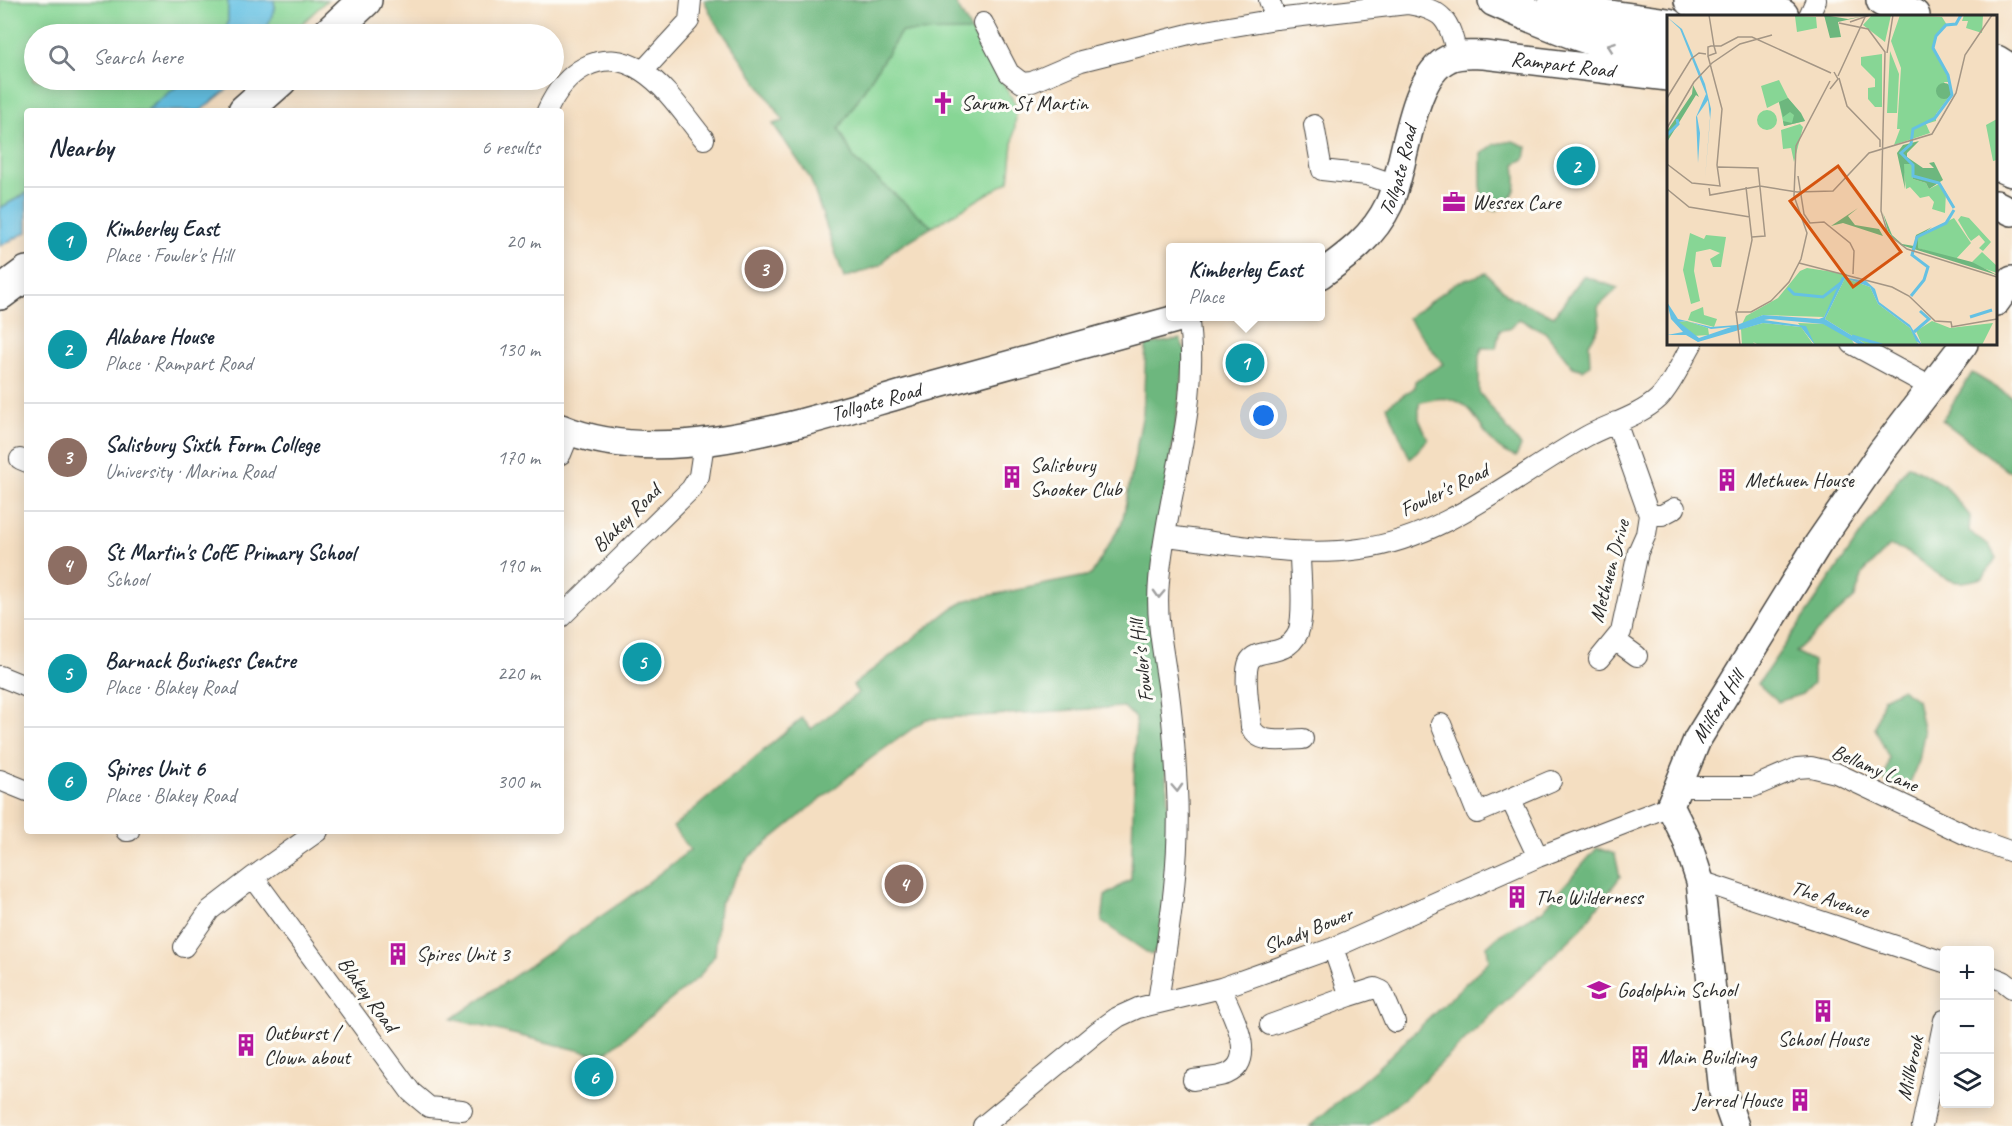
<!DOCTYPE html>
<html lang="en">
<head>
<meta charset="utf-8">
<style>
	body { margin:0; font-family:Caveat,sans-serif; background:#f2f2f3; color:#1f2937 }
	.controls { position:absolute; right:18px; bottom:18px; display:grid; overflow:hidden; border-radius:6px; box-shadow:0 3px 15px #0003 }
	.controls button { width:54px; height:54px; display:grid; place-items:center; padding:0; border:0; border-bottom:2px solid #e0e1e3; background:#fff; color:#1f2937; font:30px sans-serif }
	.you { position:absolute; left:1264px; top:416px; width:21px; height:21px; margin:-15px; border:4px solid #fff; border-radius:50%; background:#1a73e8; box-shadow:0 0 0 9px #1a73e833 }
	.badge { display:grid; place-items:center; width:39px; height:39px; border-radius:50%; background:#7c3aed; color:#fff; font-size:20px; font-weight:700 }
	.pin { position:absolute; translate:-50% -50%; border:3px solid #fff; box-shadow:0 2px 6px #0006 }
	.popup { position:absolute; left:1166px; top:243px; width:159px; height:78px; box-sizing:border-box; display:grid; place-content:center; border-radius:6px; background:#fff; filter:drop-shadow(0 2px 4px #0005); font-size:20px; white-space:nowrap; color:#747a83 }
	.popup b { font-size:22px; color:#1f2937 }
	.popup::after { content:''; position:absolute; left:50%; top:100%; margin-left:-12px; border:12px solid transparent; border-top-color:#fff }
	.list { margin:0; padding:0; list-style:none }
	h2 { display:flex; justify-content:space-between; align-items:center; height:78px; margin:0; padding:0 24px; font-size:26px }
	h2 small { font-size:20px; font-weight:400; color:#747a83 }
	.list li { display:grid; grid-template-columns:39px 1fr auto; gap:18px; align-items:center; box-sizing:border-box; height:108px; padding:0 24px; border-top:2px solid #e0e1e3 }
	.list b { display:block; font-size:22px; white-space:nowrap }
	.list p { margin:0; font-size:20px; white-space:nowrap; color:#747a83 }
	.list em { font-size:20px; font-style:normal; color:#747a83 }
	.icon { flex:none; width:33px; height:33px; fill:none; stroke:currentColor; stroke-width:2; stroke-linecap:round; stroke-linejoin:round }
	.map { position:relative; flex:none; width:2012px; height:1126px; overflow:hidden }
	.search { position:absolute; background:#fff; box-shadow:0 3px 15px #0003; left:24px; top:24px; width:540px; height:66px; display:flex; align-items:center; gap:15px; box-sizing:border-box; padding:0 21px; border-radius:33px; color:#747a83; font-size:22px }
	.panel { position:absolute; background:#fff; box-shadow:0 3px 15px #0003; left:24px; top:108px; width:540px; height:726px; border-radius:6px }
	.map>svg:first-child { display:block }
	.green { fill:#87d695; stroke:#598060; stroke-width:1.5 }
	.forest { fill:#6db77e; stroke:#4c7154; stroke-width:1.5 }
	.water { fill:#65c1e3; stroke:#487687; stroke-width:1.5 }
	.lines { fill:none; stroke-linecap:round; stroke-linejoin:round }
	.street-casing { stroke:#494642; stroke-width:22 }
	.secondary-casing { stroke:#494642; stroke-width:30 }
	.highway-casing { stroke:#494642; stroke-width:36 }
	.street { stroke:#fff; stroke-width:20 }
	.secondary { stroke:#fff; stroke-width:27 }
	.highway { stroke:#fff; stroke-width:33 }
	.oneway { stroke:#a0a0a0 }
	.labels { text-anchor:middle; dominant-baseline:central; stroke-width:6; stroke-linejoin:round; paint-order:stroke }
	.street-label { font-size:21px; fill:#2b2b2b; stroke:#fdfcf7 }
	.poi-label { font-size:21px; fill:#2b2b2b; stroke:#fdfcf7; text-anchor:start }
	.inset-river { fill:none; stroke:#65c1e3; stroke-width:3 }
	.inset-road { fill:none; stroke:#a49685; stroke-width:1.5 }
	.view { fill:#d5540f; fill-opacity:0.15; stroke:#d5540f; stroke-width:3 }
	.inset-edge { fill:none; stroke:#2b2b2b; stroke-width:3 }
</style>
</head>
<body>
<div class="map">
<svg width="2012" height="1126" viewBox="0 0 2012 1126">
	<rect width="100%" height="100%" fill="#fdfcf7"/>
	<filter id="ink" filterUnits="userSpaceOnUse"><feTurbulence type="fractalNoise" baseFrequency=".0167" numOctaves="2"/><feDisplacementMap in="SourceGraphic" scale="12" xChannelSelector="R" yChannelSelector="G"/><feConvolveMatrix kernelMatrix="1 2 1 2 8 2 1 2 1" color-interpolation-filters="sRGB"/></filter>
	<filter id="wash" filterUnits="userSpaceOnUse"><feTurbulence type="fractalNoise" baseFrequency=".008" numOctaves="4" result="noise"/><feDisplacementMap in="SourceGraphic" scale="24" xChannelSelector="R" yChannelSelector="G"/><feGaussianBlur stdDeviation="1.35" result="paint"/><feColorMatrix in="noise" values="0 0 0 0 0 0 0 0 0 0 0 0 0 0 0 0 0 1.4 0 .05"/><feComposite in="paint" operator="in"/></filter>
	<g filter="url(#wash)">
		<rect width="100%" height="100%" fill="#f4dec1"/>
		<path class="green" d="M0,0H228V23L224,34H34V80H185L146,111H27V193L0,208Z
			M274,0H327L291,34H264L275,8Z
			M901,31H971L1017,106L1009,181L932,227L855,160L839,129Z"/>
		<path class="forest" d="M704,0H954L971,31L901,32L839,129L855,160L932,227L892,251L881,265L844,278L810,178L773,124L784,121L714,20Z
			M1513,141L1527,147L1525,159L1515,164C1518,189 1517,196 1496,211L1484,207L1481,191V154L1495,144Z
			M1486,273L1510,297L1554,316L1583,276L1618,288L1598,307L1600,326L1589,344L1590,365L1583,370L1573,367L1545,332L1519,319L1509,329L1500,330L1496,348H1482L1479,356V392L1521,446L1516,457C1471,444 1483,381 1419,403V419L1428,439L1410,459L1387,406L1414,388L1415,381L1443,364L1408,318L1456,283Z
			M1180,339L1186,352L1153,582L1171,849L1158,948L1151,955L1102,922L1105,896L1131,879L1136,719L1124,707L926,719L870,759L748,858L719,905L715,955L699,977L602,1056L452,1019L626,899L690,850L673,827L802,718L811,729L858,693L853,685L951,609L967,600L1091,575L1122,523L1143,413L1146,345Z
			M1972,373L2012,397V471H2008L1942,420Z
			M1908,465L1944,485L1970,516L1969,531L1989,545L1996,558L1983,578C1976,579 1965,583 1958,582C1932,578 1916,550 1890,546L1863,573L1855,597L1795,652L1813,661V683L1802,694L1778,702L1758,684Z
			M1901,689L1917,700L1924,733L1919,761L1907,790L1884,780L1889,758L1875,728L1883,698Z
			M1597,848L1615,854L1620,877L1582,928L1409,1094L1369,1126H1310L1375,1070L1489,961L1487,946L1499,935L1543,910Z"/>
		<path class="water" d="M228,0H274L275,8L264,34H224L228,23Z
			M185,80H239L200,111H146Z
			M27,193V232L0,246V208Z"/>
	</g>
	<g filter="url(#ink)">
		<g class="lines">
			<g class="street-casing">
				<path id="street" d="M1269,0L1276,19
					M1809,16L1816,0
					M983,23L1009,73L1022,83L1032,82L1081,61L1193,33L1276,19L1407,4C1444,10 1449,19 1457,55
					M643,71L689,21L691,0
					M547,111C564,73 601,44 642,71C667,87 685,116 704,139
					M1314,125L1322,170L1367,175L1396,185
					M1852,344L1931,387
					M561,454L570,432
					M20,459L27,462
					M1649,515H1662L1675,508
					M1166,536C1231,543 1295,558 1360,549C1445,538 1515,476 1587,436C1609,424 1640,416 1659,398C1673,383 1682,361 1692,344
					M1300,554C1300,574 1305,615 1298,633C1285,660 1256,646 1249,662C1243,676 1250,711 1251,727C1259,746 1285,739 1303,739
					M561,617L691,489L699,476L704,443
					M1615,640L1637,656
					M1599,659L1621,632L1638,552L1646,534L1649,515L1616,422
					M0,676L27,687
					M1441,724L1477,813L1551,781
					M0,780L27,791
					M1678,787H1753L1797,768L1811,767L1836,773L1973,838L2012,852
					M1511,800L1538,857
					M126,831H129
					M318,831L253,877L411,1092L429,1107L462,1110
					M1700,881L1944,962
					M184,947L210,910L253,877
					M1990,976L2003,981L2012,988
					M1350,996L1375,988L1382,991L1395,1022
					M1158,1001C1169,931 1181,861 1177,789C1175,750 1172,710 1166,672C1161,641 1156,613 1159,581C1166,493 1202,406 1188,316
					M1270,1025L1350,996L1333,948
					M1193,1080C1203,1078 1217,1078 1227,1074C1260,1059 1230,1011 1221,988
					M983,1126L1097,1032L1118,1017L1138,1008L1221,988L1333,948L1538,857L1670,806
					M1922,1126L1944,1020"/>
			</g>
			<g class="secondary-casing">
				<g id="secondary">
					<path d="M1996,204L2012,212"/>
					<path id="s1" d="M1320,275C1348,255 1374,236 1389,204C1406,167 1410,77 1448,59C1459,53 1472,55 1484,55L1668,77"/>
					<path d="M1996,302L2012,280"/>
					<path id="s2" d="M561,428C668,473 818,417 924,388C1012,364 1100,340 1187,316"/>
					<path id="s3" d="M1735,1126L1723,1092L1700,881L1686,838L1670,806L1697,740L1818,544L1882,451L1964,344"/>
				</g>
			</g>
			<g class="highway-casing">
				<path id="highway" d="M1495,0C1552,25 1608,48 1668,58
					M1691,0L1782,16
					M1883,0L1913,16
					M1552,9L1668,25
					M329,34L365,0
					M1996,62L2012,72
					M1996,98L2012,107
					M245,111L280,80
					M1996,131L2012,139
					M1996,163L2012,170
					M0,293L27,273"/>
			</g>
			<use href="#street" class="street"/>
			<use href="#secondary" class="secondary"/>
			<use href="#highway" class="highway"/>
		</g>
		<defs><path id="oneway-chevron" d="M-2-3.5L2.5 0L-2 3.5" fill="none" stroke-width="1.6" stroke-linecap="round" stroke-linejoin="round" transform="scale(1.5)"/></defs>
		<g class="oneway">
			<use href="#oneway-chevron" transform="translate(1611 46) rotate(-160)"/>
			<use href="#oneway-chevron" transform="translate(1159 594) rotate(92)"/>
			<use href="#oneway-chevron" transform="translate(1177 788) rotate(87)"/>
		</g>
	</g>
	<defs>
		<g id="church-bare" transform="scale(1.8)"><path d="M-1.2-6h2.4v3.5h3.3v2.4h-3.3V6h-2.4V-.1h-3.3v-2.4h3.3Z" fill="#b5179e" stroke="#fdfcf7" stroke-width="2.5" paint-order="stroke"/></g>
		<g id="office-bare" transform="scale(1.8)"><path d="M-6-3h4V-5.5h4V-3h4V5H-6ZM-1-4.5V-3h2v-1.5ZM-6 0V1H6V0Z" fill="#b5179e" stroke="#fdfcf7" stroke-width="2.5" paint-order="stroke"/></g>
		<g id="building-bare" transform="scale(1.8)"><path d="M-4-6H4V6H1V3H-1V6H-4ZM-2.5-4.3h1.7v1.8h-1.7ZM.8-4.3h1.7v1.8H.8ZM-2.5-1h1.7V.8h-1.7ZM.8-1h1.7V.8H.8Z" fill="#b5179e" stroke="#fdfcf7" stroke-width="2.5" paint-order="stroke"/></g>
		<g id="school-bare" transform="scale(1.8)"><path d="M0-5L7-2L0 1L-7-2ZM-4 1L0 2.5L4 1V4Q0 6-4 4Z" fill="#b5179e" stroke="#fdfcf7" stroke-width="2.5" paint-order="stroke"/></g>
	</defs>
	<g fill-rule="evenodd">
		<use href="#church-bare" x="943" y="103"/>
		<use href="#office-bare" x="1454" y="202"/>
		<use href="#building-bare" x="1012" y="477"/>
		<use href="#building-bare" x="1727" y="480"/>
		<use href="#building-bare" x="1517" y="897"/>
		<use href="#building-bare" x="398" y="954"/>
		<use href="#school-bare" x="1599" y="990"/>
		<use href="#building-bare" x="1823" y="1011"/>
		<use href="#building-bare" x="246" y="1045"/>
		<use href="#building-bare" x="1640" y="1057"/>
		<use href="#building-bare" x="1800" y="1100"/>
	</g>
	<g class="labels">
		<g class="street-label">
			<text stroke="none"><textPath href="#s1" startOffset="376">Rampart Road</textPath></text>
			<text stroke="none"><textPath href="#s1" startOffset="135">Tollgate Road</textPath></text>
			<text stroke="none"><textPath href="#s2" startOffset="322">Tollgate Road</textPath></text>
			<text transform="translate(1444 490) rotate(-26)">Fowler's Road</text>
			<text transform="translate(626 518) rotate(-45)">Blakey Road</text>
			<text transform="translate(1609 571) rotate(-75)">Methuen Drive</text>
			<text transform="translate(1141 661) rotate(-97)">Fowler's Hill</text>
			<text stroke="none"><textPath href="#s3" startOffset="440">Milford Hill</textPath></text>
			<text transform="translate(1875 768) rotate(23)">Bellamy Lane</text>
			<text transform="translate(1830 899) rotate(18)">The Avenue</text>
			<text transform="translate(1308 930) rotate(-22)">Shady Bower</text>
			<text transform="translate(368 994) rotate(54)">Blakey Road</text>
			<text transform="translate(1910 1068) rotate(-78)">Millbrook</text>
		</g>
		<g class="poi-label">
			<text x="961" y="103">Sarum St Martin</text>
			<text x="1472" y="202">Wessex Care</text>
			<text x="1030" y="465">Salisbury<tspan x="1030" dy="24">Snooker Club</tspan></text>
			<text x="1745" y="480">Methuen House</text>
			<text x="1535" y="897">The Wilderness</text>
			<text x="416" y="954">Spires Unit 3</text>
			<text x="1617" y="990">Godolphin School</text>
			<text x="264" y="1033">Outburst /<tspan x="264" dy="24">Clown about</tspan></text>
			<text x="1823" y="1039" text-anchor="middle">School House</text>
			<text x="1658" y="1057">Main Building</text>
			<text x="1782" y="1100" text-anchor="end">Jerred House</text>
		</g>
	</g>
	<g transform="translate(1667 15)">
		<rect width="330" height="330" fill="#f4dec1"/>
		<path d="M205,0H224L218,27L196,10ZM233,0L275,2L280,10L269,21L267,33L283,67H277L283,78L285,74V78L269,99V106L259,109L263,118L227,130L233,114H230L234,53L224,26ZM297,0H316L315,18L299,13L301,6H295ZM128,1L149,2L150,13L130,17ZM223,36L232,59L230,98H220ZM215,39V92H208L201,84V73L208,72V64L194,50V42ZM112,65L121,83L138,106L117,111L112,87L100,93L94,71ZM90 105a10 10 0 1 1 20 0a10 10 0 1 1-20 0ZM330,104V145L326,146L319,110ZM133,109L136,112L127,147L124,133L116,134L114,115ZM236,149H245L246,164L259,168L262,174L272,169L279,177L278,198L265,194L267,187L262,181L253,183L243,172L239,174ZM294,201L302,203L324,227L316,236L312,233L318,227L312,220L304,226L301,222L291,205ZM287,203L304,228L288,245L251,233V221ZM23,218L37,224L39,220L59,222L54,252H46L43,244L53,238L43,234L29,237L27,256L33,286L24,289L16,255ZM315,237L330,251V258L307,250L305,247ZM140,253L180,259L157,302L96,300L75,309L79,301L111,283L133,256ZM178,263L203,272L211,289L243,313L252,330H200L158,304ZM36,292L37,300L50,304L47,312L21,305L24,297ZM20,306L41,313L42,320L26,321L11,307ZM265,306L283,313L326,308L315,330H255L249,316ZM96,308L134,312L146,329L92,330L86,327L89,330H75L74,314ZM131,308L157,309L183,322L188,330H148Z" fill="#87d695"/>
		<path d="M157,0L181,4L197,1L171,7L174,22L163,23ZM269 76a8 8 0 1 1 16 0a8 8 0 1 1-16 0ZM26,70L32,82L29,80L0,127V116L25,79ZM121,83L134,98L138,106L117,111L116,106L125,108L127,100L123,97L116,102L112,87ZM252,126L240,138V142L256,153H267L262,148L267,147L276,165L262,174L259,168L246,164L245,149H237L238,174L230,138L236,130ZM191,193L181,201L188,210L212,214L216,221L176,208L164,211ZM216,198L225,220L235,229L247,231L249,220L265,212L251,222V233L305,247L330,260L234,230L226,223L221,216Z" fill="#6db77e"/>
		<path d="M0,2L15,14L38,69L44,94L38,164L43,103L41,85L30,101L33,118L31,148L29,102L39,79L13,14ZM175,262L199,266L208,274L212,287L243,310L255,330L249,326L243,313L211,289L203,272L178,263L158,304L200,330H193L156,309L103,304L97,305L139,311L148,330L134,312L96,308L31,327L19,320H0L16,317L4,304L0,287L11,304L44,312L70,310L96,300L152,304L157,302ZM20,306L44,314L64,312L32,323L12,307Z" fill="#65c1e3" fill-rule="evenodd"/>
		<path class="inset-river" d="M0,120L11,109L10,104M287,193L272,168L246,161V150L234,138L244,129L246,114L268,103L285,80L281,60L266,33L269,21L279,10L289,9L294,0M121,273L127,279L156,282L174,268M244,281L257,265L261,252L245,240L250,222L279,208L287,195M303,302L325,295M247,317L262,304L253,296M185,321L215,330"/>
		<path class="inset-road" d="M42,0L47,31M183,7L203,0M172,8L201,14L218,37L214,196L221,219L240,234L330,262M47,31L49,38L41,41V32L44,31H54L71,22H85L164,58M220,38L226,0M171,61L199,0M172,63L180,91L213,125V132M163,74L171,64L167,57M0,83L24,44L32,38L39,39M0,113L27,67L45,48L73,29L105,20M0,149L25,168L53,171L50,150L55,94L41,41M51,152L91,153L98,221L85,222M131,161L137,199L143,208L157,207L183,228L187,236L186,259M42,173L43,180L93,171L130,177L166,176L202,138L265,119L289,78L298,40L325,0M0,174L22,192L83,202M132,248L225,272L242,281L268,306L284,307L285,312M70,296L85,225L79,172M284,312L330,304M73,330L69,297H84L104,286L122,267L134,244L140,218L127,181L129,131L163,66"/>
		<path class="view" d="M171,151L234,237L186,272L123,186Z"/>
		<rect width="330" height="330" class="inset-edge"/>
	</g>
</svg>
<div class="controls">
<button>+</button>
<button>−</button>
<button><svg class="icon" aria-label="layers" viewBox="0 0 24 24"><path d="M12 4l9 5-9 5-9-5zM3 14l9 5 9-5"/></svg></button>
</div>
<div class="you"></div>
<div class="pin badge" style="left:1245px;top:363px;background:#0f9aa8">1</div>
<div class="popup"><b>Kimberley East</b>Place</div>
<div class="pin badge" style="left:1576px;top:166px;background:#0f9aa8">2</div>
<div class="pin badge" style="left:764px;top:269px;background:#8d6e63">3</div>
<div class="pin badge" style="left:904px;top:884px;background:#8d6e63">4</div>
<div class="pin badge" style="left:642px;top:662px;background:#0f9aa8">5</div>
<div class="pin badge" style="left:594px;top:1077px;background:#0f9aa8">6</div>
<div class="search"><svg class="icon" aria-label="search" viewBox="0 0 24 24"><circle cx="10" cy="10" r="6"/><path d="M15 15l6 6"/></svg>Search here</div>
<section class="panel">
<h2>Nearby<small>6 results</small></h2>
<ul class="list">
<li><span class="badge" style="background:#0f9aa8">1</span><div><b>Kimberley East</b><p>Place · Fowler's Hill</p></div><em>20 m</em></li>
<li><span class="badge" style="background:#0f9aa8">2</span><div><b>Alabare House</b><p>Place · Rampart Road</p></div><em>130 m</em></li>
<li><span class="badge" style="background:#8d6e63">3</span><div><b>Salisbury Sixth Form College</b><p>University · Marina Road</p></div><em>170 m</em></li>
<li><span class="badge" style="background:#8d6e63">4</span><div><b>St Martin's CofE Primary School</b><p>School</p></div><em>190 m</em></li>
<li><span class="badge" style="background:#0f9aa8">5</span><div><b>Barnack Business Centre</b><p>Place · Blakey Road</p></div><em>220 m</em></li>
<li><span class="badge" style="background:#0f9aa8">6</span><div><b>Spires Unit 6</b><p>Place · Blakey Road</p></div><em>300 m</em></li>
</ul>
</section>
</div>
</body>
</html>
